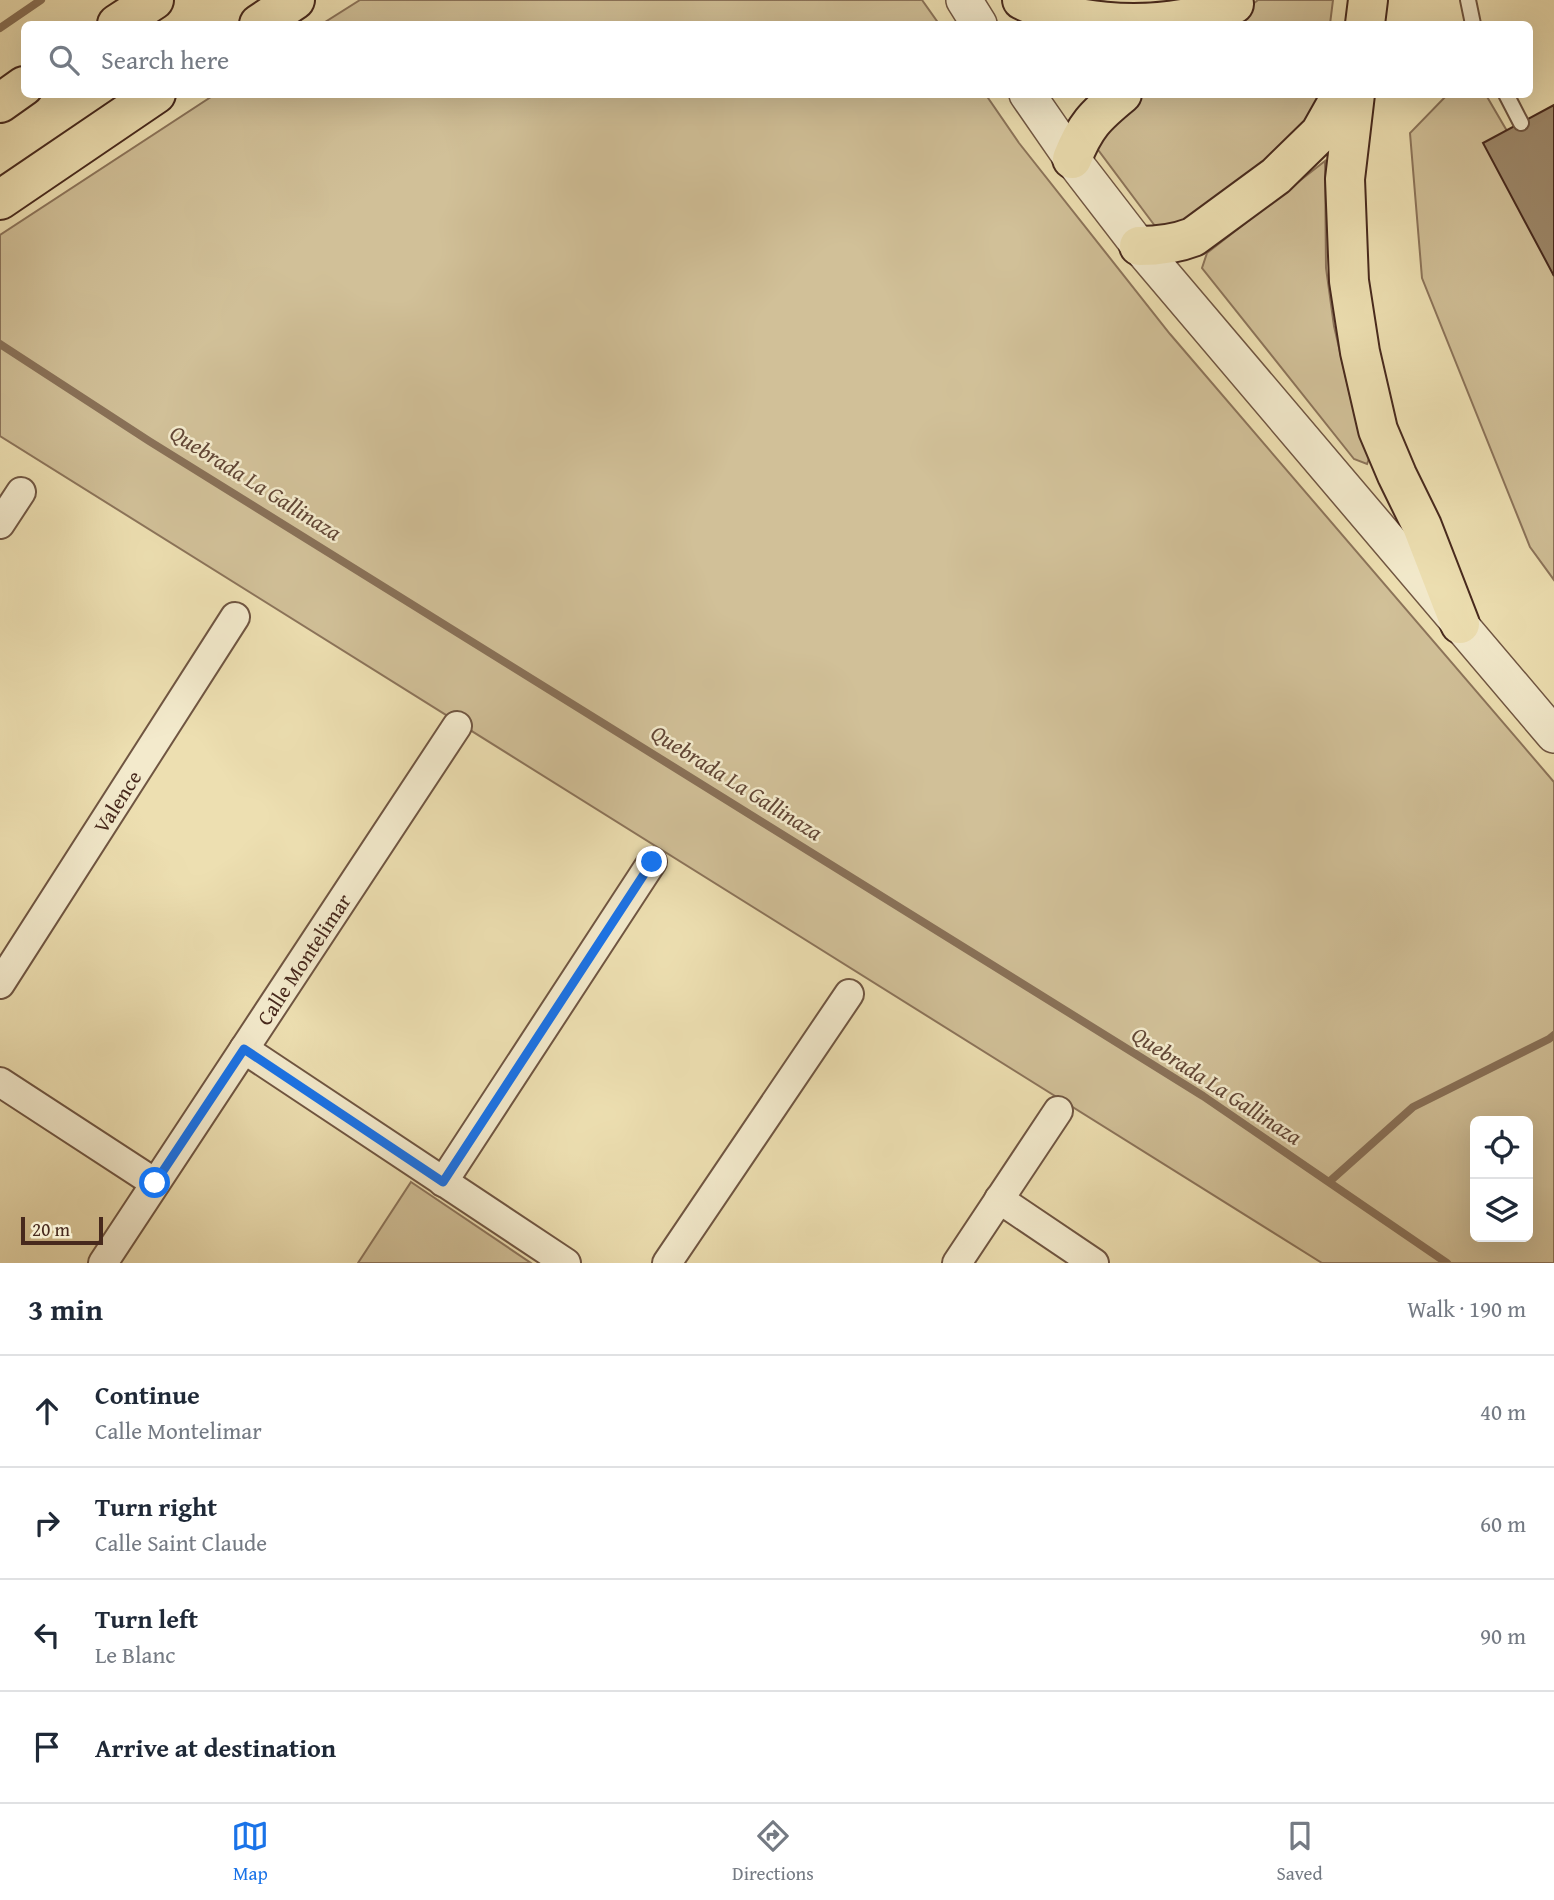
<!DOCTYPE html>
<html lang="en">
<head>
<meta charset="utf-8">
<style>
	body { margin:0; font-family:"Gentium Book Plus",serif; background:#f2f2f3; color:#1f2937 }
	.controls { position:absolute; right:21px; bottom:21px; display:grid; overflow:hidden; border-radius:10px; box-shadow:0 7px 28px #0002 }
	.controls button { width:63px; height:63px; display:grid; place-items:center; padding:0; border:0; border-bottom:2px solid #e0e1e3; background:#fff; color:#1f2937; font:35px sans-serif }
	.scale { position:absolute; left:21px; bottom:18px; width:82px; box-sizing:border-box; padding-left:7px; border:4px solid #47291d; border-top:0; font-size:19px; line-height:24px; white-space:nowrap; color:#47291d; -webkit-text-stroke:5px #f3eacc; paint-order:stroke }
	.stop { position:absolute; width:21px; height:21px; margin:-16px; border:5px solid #1a73e8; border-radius:50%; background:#fff }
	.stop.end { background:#1a73e8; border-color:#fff; box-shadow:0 2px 7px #0008 }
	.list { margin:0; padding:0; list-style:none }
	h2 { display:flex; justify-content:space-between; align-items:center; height:91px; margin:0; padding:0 28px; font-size:30px }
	h2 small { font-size:23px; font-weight:400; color:#747a83 }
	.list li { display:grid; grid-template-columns:46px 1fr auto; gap:21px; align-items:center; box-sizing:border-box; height:112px; padding:0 28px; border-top:2px solid #e0e1e3 }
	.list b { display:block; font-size:26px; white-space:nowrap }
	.list p { margin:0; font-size:23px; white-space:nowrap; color:#747a83 }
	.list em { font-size:23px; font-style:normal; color:#747a83 }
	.icon { flex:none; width:38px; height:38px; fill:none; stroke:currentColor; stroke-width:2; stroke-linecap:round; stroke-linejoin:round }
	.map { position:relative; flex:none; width:1554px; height:1263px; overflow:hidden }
	.search { position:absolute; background:#fff; box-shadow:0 7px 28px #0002; left:21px; right:21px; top:21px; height:77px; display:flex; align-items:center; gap:18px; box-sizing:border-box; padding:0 24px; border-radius:10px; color:#747a83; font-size:26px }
	.sheet { height:539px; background:#fff }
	nav { display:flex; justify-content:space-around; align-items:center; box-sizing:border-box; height:98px; border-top:2px solid #e0e1e3; background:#fff; font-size:19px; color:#747a83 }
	nav a { display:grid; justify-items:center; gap:4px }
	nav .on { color:#1a73e8 }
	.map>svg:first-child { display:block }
	.green { fill:#d1c098; stroke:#8c745a; stroke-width:2; fill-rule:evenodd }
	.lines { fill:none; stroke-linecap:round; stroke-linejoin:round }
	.stream { stroke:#897158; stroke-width:8 }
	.building { fill:#9d886a; stroke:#47291d; stroke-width:2 }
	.service-casing { stroke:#705642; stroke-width:18 }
	.minor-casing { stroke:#705642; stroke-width:32 }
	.tertiary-casing { stroke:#705642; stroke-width:38 }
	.motorway-casing { stroke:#47291d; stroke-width:42 }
	.service { stroke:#f3eacc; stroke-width:14 }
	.minor { stroke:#f3eacc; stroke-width:28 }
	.tertiary { stroke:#f3eacc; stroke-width:35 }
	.motorway { stroke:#eddfb1; stroke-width:38 }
	.route { stroke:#1a73e8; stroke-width:9 }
	.labels { text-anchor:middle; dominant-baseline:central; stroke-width:5; stroke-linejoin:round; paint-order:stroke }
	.street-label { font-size:21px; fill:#47291d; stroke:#f3eacc }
	.water-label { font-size:23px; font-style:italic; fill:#624736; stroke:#f3eacc }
</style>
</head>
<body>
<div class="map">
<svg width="1554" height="1263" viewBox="0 0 1554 1263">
	<rect width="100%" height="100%" fill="#eddfb1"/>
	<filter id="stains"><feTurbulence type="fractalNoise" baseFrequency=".00286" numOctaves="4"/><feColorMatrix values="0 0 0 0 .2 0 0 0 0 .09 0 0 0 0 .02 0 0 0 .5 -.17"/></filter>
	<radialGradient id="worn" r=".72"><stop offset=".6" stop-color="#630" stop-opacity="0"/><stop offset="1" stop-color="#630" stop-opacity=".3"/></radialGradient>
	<path class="green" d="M360,0H922L939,24H322Z
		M1258,0H1333L1330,24H1228Z
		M214,95H986L1019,143L1170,334L1554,782V1263H1322L0,436V235ZM1475,1121H1528V1237H1475Z
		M1140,95H1319L1310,123L1184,230L1161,234L1093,143Z
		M1447,95H1486L1507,131L1554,276V580L1530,547L1422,278L1410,133Z
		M1325,161L1326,268L1334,326L1351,400L1370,456L1367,464L1354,459L1202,268L1207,253Z
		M411,1182L531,1263H358Z"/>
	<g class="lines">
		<path class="stream" d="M0,28L41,0
			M0,344L149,441L1203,1096L1447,1263
			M1329,1182L1413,1107L1549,1039L1554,1035"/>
	</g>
	<path class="building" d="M1554,105V276L1483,143Z"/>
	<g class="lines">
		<g class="service-casing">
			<path id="service" d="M1468,0L1473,24
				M1506,94L1521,123"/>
		</g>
		<g class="minor-casing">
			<g id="minor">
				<path d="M0,524L21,492"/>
				<path id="s1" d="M0,984L235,617"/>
				<path d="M244,1049L566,1263"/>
				<path d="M0,1082L155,1183"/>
				<path d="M443,1182L652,862"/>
				<path d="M999,1199L1094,1263"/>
				<path id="s2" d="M103,1263L457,726"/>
				<path d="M667,1263L849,994"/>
				<path d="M957,1263L1058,1111"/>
			</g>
		</g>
		<g class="tertiary-casing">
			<path id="tertiary" d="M964,0L979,24
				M1027,94L1072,159L1139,246L1554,735"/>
		</g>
		<g class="motorway-casing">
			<path id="motorway" d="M1022,0C1071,24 1139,28 1193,17C1207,15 1221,9 1234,4
				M117,24L154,0
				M259,24L295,0
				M1365,24L1368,0
				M1355,94L1345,179L1349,281L1360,352L1378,430L1397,475L1422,526L1460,624
				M0,103L24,86
				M1072,159C1085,126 1095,116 1122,94
				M0,200L156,94
				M1139,246C1159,246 1175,244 1193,237L1276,176L1320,133L1342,94"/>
		</g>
		<use href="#service" class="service"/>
		<use href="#minor" class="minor"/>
		<use href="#tertiary" class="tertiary"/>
		<use href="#motorway" class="motorway"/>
	</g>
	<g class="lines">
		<path class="route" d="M155,1183L244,1049L443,1182L652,862"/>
	</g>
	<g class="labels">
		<g class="street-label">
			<text stroke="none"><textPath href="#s1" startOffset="217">Valence</textPath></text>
			<text stroke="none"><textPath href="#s2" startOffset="364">Calle Montelimar</textPath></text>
		</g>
		<g class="water-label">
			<text transform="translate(256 482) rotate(32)">Quebrada La Gallinaza</text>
			<text transform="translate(737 782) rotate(32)">Quebrada La Gallinaza</text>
			<text transform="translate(1217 1085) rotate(33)">Quebrada La Gallinaza</text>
		</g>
	</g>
	<rect width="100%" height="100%" filter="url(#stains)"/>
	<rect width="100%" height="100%" fill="url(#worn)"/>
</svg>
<div class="controls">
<button><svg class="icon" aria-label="locate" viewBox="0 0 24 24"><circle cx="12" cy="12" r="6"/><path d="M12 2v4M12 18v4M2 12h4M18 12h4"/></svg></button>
<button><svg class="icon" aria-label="layers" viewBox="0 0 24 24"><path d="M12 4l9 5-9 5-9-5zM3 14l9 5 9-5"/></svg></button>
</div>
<div class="scale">20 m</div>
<div class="stop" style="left:155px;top:1183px"></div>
<div class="stop end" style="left:652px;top:862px"></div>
<div class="search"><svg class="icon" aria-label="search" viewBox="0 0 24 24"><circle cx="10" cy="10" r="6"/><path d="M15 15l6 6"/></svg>Search here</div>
</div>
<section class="sheet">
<h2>3 min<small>Walk · 190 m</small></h2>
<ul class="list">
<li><svg class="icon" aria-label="ahead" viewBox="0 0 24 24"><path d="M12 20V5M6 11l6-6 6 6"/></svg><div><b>Continue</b><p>Calle Montelimar</p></div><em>40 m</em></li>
<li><svg class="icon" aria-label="right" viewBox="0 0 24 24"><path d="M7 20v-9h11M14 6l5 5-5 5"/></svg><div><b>Turn right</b><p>Calle Saint Claude</p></div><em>60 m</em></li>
<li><svg class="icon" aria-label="left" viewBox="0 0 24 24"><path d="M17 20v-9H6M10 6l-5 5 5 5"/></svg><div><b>Turn left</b><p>Le Blanc</p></div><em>90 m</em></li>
<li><svg class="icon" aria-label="arrive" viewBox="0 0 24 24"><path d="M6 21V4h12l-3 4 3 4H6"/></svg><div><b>Arrive at destination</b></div></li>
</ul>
</section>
<nav>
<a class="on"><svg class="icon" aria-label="map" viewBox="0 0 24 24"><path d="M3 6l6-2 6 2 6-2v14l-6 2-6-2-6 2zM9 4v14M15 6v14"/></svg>Map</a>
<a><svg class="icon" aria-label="directions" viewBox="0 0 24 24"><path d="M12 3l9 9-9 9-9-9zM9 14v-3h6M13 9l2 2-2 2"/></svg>Directions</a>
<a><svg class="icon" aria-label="saved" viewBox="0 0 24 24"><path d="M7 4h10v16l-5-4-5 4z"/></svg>Saved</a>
</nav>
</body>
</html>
